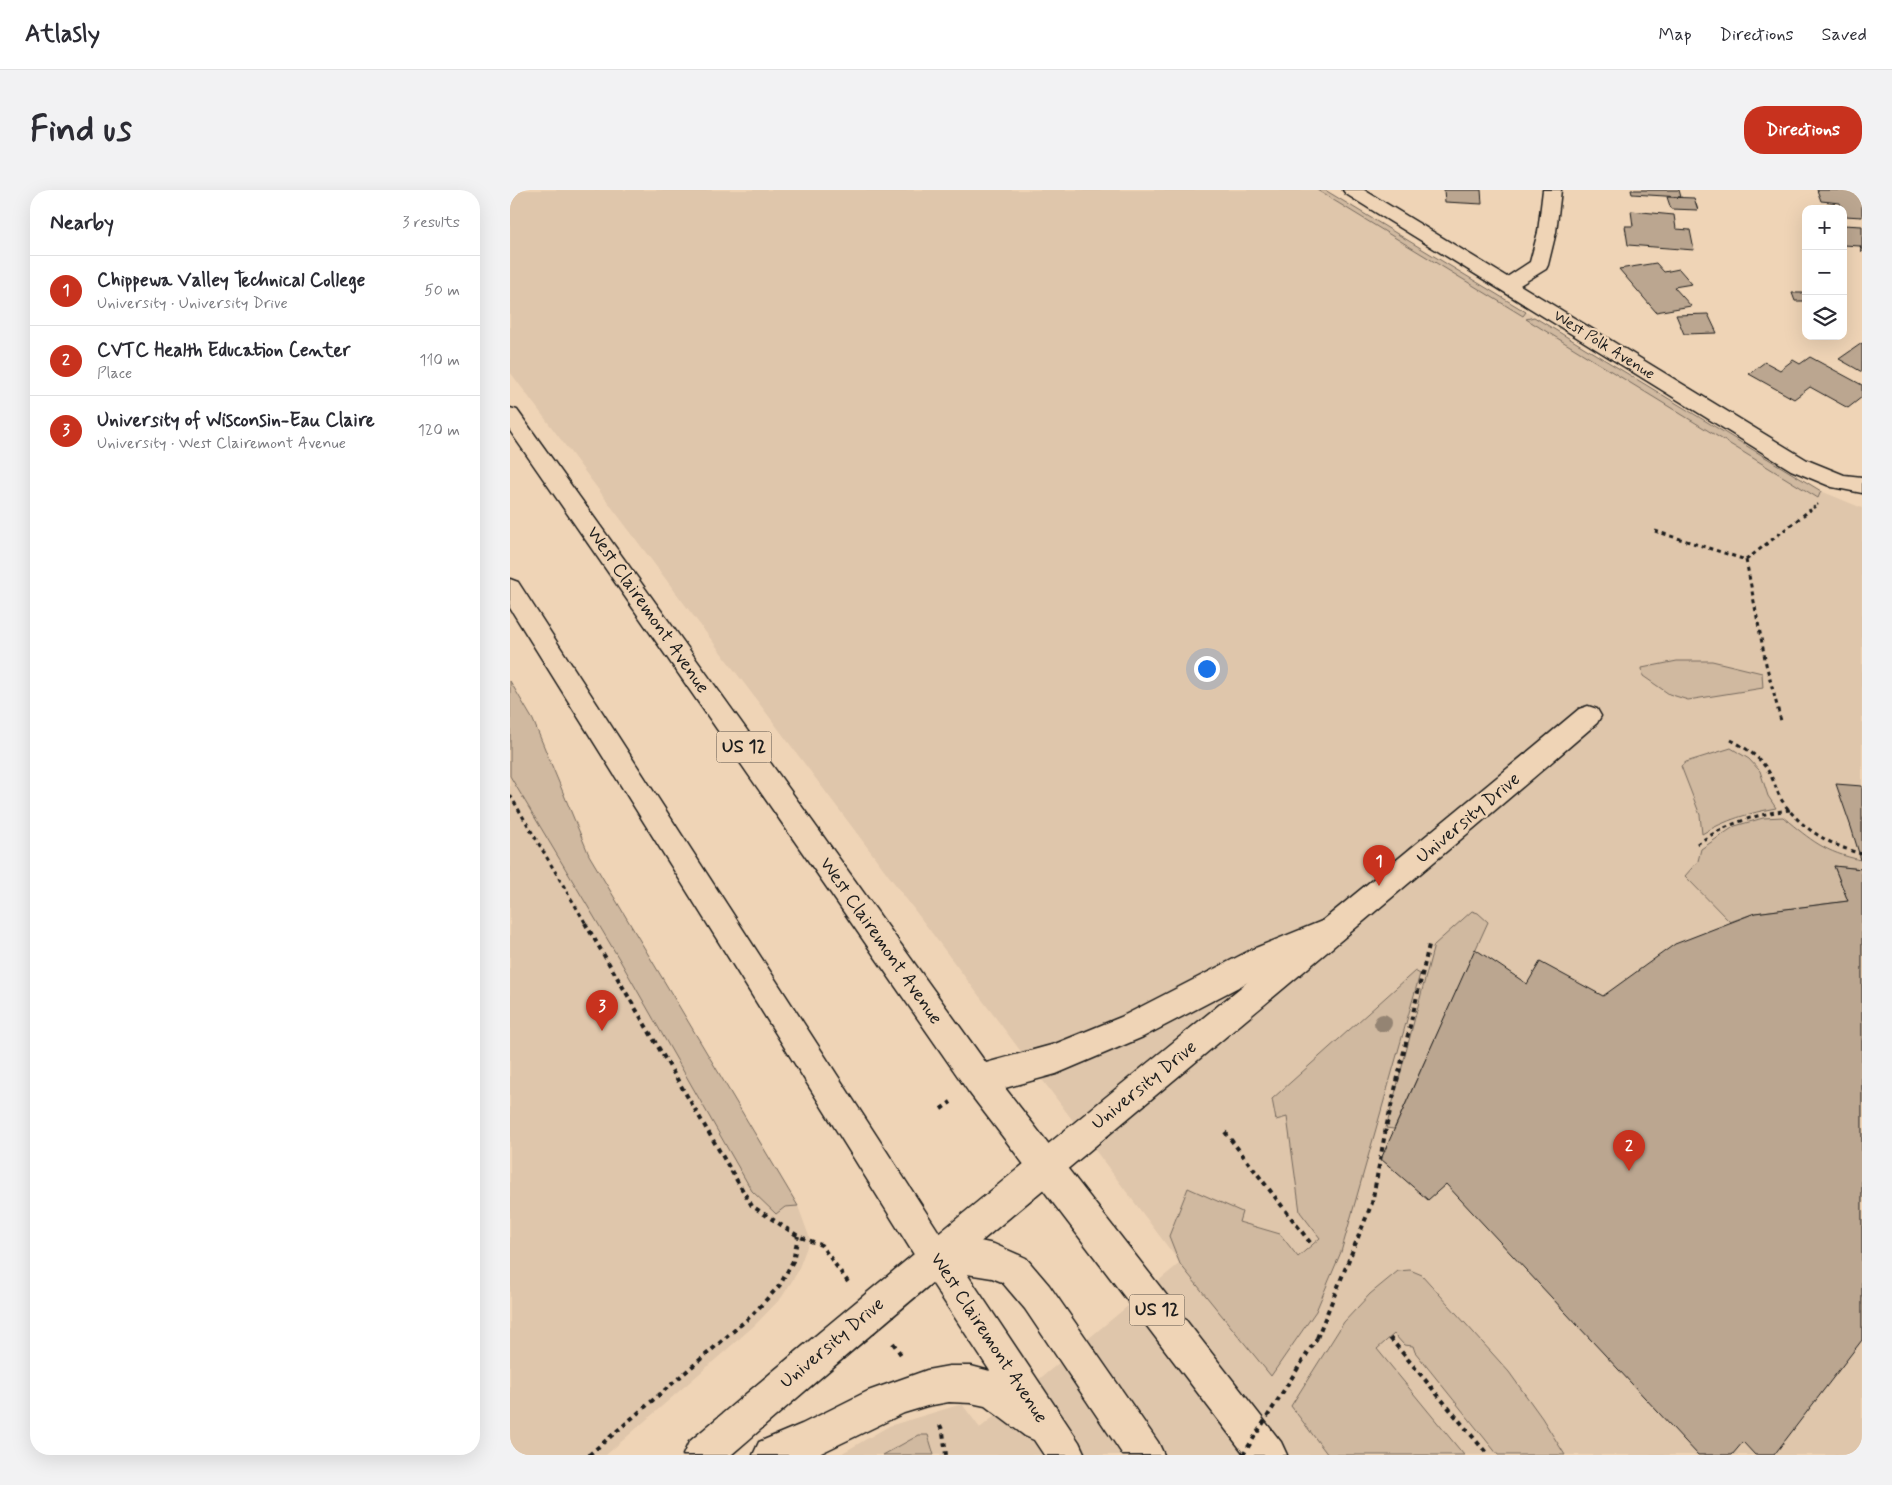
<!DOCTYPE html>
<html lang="en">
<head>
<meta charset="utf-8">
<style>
	body { margin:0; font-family:Mynerve,sans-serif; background:#f2f2f3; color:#2b2b33 }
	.controls { position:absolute; right:15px; top:15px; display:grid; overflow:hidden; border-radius:10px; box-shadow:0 5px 20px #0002 }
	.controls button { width:45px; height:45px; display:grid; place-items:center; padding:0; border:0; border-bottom:1px solid #e1e1e2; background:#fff; color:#2b2b33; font:25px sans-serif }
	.you { position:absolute; left:696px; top:478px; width:18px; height:18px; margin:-12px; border:4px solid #fff; border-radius:50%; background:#1a73e8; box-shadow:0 0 0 8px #1a73e833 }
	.badge { display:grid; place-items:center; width:32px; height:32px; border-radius:50%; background:#c8321e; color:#fff; font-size:16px; font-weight:700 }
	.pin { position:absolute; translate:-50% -41px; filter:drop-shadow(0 1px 2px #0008) }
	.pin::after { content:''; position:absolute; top:26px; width:18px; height:15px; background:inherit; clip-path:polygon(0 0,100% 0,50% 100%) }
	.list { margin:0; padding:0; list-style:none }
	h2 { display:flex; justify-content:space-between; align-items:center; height:65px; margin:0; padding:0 20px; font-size:21px }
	h2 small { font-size:16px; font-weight:400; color:#7c7c81 }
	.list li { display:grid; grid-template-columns:32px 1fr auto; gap:15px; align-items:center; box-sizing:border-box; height:70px; padding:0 20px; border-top:1px solid #e1e1e2 }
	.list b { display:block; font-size:19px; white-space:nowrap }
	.list p { margin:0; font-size:16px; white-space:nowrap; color:#7c7c81 }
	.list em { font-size:16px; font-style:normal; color:#7c7c81 }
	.icon { flex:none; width:28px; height:28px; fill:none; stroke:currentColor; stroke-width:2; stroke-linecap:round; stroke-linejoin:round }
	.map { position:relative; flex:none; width:1352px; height:1265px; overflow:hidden; border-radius:20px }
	header { display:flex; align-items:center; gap:30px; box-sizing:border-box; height:70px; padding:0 25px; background:#fff; border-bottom:1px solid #e1e1e2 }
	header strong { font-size:24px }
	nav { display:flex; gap:28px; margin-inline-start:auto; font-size:18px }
	.intro { display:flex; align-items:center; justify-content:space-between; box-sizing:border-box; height:120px; padding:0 30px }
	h1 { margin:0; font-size:35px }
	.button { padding:12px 22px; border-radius:20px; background:#c8321e; color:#fff; font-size:18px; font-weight:700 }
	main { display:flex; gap:30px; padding:0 30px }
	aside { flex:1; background:#fff; border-radius:20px; box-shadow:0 5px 20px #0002 }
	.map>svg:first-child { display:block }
	.built { fill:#dfc6ab }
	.green { fill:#d0b9a0; stroke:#766a5e }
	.building { fill:#bba690; stroke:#1c1c1c }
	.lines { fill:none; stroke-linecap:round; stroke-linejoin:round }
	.minor-casing { stroke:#1c1c1c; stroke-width:3 }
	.major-casing { stroke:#1c1c1c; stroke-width:3 }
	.path-far2 { stroke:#1c1c1c; stroke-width:2.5; stroke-dasharray:2.5 2.5; stroke-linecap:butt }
	.path-far1 { stroke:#1c1c1c; stroke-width:3; stroke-dasharray:4 4; stroke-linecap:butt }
	.path { stroke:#1c1c1c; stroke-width:4; stroke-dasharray:4.5 4.5; stroke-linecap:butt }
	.minor { fill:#efd4b6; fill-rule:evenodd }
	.major { fill:#efd4b6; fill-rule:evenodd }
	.path-bridge { stroke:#1c1c1c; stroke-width:4; stroke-dasharray:4.5 4.5; stroke-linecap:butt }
	.tree { fill:#948473 }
	.labels { text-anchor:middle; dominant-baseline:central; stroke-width:4.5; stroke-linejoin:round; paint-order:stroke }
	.far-street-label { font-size:16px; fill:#1c1c1c; stroke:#efd4b6 }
	.shield { fill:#efd4b6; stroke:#5b534a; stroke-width:1 }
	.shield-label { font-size:18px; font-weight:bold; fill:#1c1c1c }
	.street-label { font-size:19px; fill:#1c1c1c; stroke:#efd4b6 }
</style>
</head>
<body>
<header>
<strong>Atlasly</strong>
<nav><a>Map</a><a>Directions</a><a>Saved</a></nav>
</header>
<div class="intro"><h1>Find us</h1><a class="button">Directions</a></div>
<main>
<aside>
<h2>Nearby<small>3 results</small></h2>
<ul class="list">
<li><span class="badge">1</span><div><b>Chippewa Valley Technical College</b><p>University · University Drive</p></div><em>50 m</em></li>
<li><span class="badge">2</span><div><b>CVTC Health Education Center</b><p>Place</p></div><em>110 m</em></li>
<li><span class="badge">3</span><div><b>University of Wisconsin-Eau Claire</b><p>University · West Clairemont Avenue</p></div><em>120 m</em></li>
</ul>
</aside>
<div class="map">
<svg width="1352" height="1265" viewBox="0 0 1352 1265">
	<rect width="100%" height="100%" fill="#efd4b6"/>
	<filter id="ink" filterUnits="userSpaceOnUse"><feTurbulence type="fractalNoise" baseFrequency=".02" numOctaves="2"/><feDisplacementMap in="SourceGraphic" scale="10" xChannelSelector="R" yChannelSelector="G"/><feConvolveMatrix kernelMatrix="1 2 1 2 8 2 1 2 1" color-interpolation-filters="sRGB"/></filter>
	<g filter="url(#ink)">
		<path class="built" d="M0,0H815L1311,301L1352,318V1265H329L379,1236L452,1214L470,1238L670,1073L0,182Z
			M0,491L23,530L79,665L288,1016L300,1049L287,1083L272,1107L245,1135L96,1265H0Z"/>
		<path class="green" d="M807,0H815L1016,122L1013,126Z
			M1024,127L1311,301L1308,308L1016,129Z
			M1167,471H1202L1252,483L1253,498L1178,510L1159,504L1133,486L1132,478Z
			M0,491L23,530L79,665L288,1016L275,1017L266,1024L242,1001L108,767L0,586Z
			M1221,558L1239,569L1250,581L1258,606L1266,618C1239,623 1215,630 1192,644L1190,625L1171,576L1176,572Z
			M1273,627C1302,651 1314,662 1351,670L1352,679L1324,676L1338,711L1245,723L1220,732L1175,686L1188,671L1191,659L1225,636L1253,628Z
			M962,721L968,723L978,732L884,939L876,938L924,755Z
			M905,781L910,784L831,1062L806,1121L761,1186L670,1074L659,1046L678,998L732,1022L729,1032L770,1044L788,1067L810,1048L790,1022L777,927L766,930L762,909Z
			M900,1080L912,1085L999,1182L1032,1228L1055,1265H988L905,1162L903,1156L894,1155L884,1144L867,1159L954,1265H818L781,1216L834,1132L860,1104L888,1081Z
			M409,1245H418L424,1265H373Z"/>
		<path class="building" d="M934,0H971L972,14L935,12Z
			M1121,0H1169L1171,7L1122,4Z
			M1307,0H1352V27L1335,26L1330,13L1311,11Z
			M1157,7L1184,8L1188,20L1161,19Z
			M1121,21L1164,25L1166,39L1180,40L1184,60L1118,55L1115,36H1123Z
			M1333,35L1352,36V62L1350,56L1333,55Z
			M1146,73L1154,82L1169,79L1182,94L1164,97L1181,116L1146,122L1109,79Z
			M1282,103H1293L1296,111H1285Z
			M1198,124L1207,143L1174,144L1166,125Z
			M1352,153V182L1329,169Z
			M1300,167L1352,195V207L1338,218L1300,197L1284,209L1239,184L1255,172L1270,180L1283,170L1290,174Z
			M1326,594L1352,596V673L1341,637Z
			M1324,676L1352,679V1150L1264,1265H1245L1233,1252L1222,1265H1188L936,994L918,1010L871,969L965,759L1017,794L1030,772L1093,806L1165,754L1245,723L1338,711Z"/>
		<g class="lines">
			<g class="minor-casing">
				<path id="minor" d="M833,0H854L997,87L1020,72L1028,42L1033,0H1051L1046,42L1038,75L1036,79L1010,95L1297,270L1334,285L1352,287V303L1322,297L1281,280L836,4Z
					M1078,516L1087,519L1091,526L1087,533C801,780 506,1017 221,1265H173L179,1252C472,1003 774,766 1069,519Z"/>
			</g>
			<g class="major-casing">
				<path id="major" d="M0,218L7,220L476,873L545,854L611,827L743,759L822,727L832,731L837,740L832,749L763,779L633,847L546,884L495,898L771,1252L777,1265H735L458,901L0,241Z
					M0,389L8,392L434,1050H465L484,1054L516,1068L539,1095L648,1252L654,1265H613L515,1119L492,1092L482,1088L457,1084L569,1252L575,1265H534L524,1250L515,1246L475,1216L461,1213L439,1212L417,1216L394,1223L307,1265H243L249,1252L292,1234L358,1201L417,1180L439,1176H461L480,1181L413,1079L0,418Z"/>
			</g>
			<path class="path-far2" d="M1299,321L1308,314"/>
			<path class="path-far1" d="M1145,341L1236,370
				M1236,370L1256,474L1271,531
				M1236,370L1300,320
				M1221,550C1238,559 1254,570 1262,588C1266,597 1268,605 1273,612C1291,639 1322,656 1352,664
				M0,605L76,734
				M1187,654C1216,634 1245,624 1280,620"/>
			<path class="path" d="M75,733L242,1016L288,1046L311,1055L338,1092
				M431,919L441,912
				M715,942L802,1055
				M807,1148L862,1013L876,938L919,755
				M880,1148L978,1265
				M383,1153L392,1166
				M430,1235L433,1242L436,1265
				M79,1265L241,1126L270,1095L283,1071L288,1046"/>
			<use href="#minor" class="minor"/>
			<use href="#major" class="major"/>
			<path class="path-bridge" d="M733,1265L807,1148"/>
		</g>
		<circle class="tree" cx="873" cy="833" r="9"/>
	</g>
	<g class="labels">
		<g class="far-street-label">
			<text transform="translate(1094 155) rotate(32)">West Polk Avenue</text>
		</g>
		<g class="shield">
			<rect x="206.5" y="541.5" width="55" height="31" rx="4"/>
			<rect x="619.5" y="1104.5" width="55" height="31" rx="4"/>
		</g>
		<g class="shield-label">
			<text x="234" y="557">US 12</text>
			<text x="647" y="1120">US 12</text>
		</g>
		<g class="street-label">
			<text transform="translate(138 420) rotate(55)">West Clairemont Avenue</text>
			<text transform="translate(958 628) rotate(-40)">University Drive</text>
			<text transform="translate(371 751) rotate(55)">West Clairemont Avenue</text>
			<text transform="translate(634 895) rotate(-39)">University Drive</text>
			<text transform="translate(479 1148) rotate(57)">West Clairemont Avenue</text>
			<text transform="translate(322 1153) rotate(-40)">University Drive</text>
		</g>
	</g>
</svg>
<div class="controls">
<button>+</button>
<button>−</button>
<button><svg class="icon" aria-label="layers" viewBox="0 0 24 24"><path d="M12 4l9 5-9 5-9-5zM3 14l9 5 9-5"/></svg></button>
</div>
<div class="you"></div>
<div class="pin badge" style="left:869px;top:696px">1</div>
<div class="pin badge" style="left:1119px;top:981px">2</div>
<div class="pin badge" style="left:92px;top:841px">3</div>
</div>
</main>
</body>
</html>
